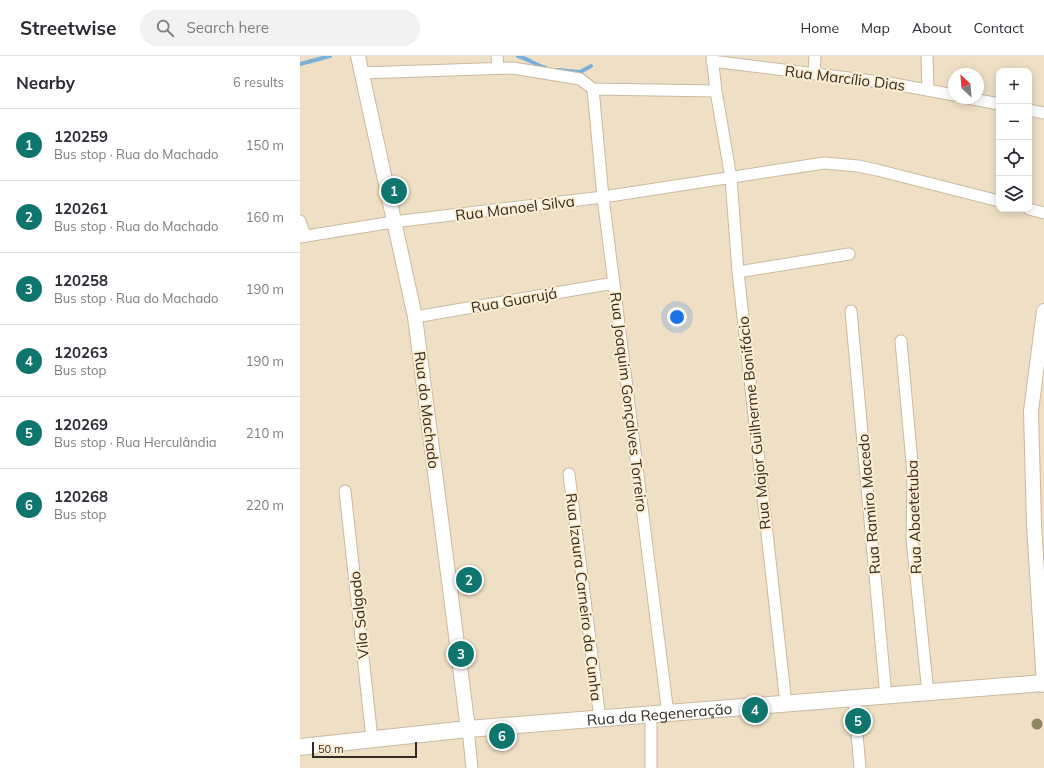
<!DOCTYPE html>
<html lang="en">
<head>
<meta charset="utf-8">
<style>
	body { margin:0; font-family:Mulish,sans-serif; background:#f2f2f3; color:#2b2b33 }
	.controls { position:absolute; right:12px; top:12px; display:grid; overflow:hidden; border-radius:8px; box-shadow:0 2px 10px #0003 }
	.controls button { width:36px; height:36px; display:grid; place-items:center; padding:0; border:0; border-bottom:1px solid #e1e1e2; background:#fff; color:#2b2b33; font:20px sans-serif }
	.compass { position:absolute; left:648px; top:12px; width:36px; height:36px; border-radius:50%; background:#fff; box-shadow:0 2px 10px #0003; rotate:334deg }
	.scale { position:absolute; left:12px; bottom:10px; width:105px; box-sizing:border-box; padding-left:4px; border:2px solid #312b21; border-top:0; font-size:11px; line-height:14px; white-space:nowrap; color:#312b21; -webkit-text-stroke:3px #fdedd2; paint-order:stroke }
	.you { position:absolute; left:377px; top:261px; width:14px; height:14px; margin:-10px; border:3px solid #fff; border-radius:50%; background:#1a73e8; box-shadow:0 0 0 6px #1a73e833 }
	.badge { display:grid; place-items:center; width:26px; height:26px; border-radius:50%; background:#0f766e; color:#fff; font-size:13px; font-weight:700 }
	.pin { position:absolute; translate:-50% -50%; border:2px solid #fff; box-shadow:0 1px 4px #0006 }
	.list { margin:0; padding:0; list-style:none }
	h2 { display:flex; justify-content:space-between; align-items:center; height:52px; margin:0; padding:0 16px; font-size:17px }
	h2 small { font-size:13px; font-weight:400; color:#7c7c81 }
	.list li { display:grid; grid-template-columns:26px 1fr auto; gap:12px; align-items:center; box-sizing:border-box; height:72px; padding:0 16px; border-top:1px solid #e1e1e2 }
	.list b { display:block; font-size:15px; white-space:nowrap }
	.list p { margin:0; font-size:13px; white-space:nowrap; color:#7c7c81 }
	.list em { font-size:13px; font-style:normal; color:#7c7c81 }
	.icon { flex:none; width:22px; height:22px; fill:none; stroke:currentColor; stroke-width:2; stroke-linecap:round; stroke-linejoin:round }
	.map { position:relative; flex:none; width:744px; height:712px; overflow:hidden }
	header { display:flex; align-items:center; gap:24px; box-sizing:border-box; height:56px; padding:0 20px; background:#fff; border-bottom:1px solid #e1e1e2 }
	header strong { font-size:19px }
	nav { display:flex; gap:22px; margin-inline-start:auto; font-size:14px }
	.search { width:280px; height:36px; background:#f2f2f3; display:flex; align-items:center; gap:10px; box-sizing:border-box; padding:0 14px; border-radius:22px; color:#7c7c81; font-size:15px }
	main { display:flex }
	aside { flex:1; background:#fff }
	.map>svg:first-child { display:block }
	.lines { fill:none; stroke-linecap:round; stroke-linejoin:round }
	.stream { stroke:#7ab0d7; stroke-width:4 }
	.minor-casing { stroke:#c8b9a0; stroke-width:13 }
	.tertiary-casing { stroke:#c8b9a0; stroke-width:16 }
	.secondary-casing { stroke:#c8b9a0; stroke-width:18 }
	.minor { stroke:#fff; stroke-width:11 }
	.tertiary { stroke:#fff; stroke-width:14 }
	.secondary { stroke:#fff; stroke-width:16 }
	.tree { fill:#8b8761 }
	.labels { text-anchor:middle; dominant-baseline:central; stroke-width:4; stroke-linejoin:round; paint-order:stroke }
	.street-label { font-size:15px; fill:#312b21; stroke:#fdedd2 }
</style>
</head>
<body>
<header>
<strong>Streetwise</strong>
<div class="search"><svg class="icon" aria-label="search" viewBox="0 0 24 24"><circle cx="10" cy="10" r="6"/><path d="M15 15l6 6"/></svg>Search here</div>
<nav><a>Home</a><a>Map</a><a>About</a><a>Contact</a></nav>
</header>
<main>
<aside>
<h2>Nearby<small>6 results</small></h2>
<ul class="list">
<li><span class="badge">1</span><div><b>120259</b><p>Bus stop · Rua do Machado</p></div><em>150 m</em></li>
<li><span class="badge">2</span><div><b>120261</b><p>Bus stop · Rua do Machado</p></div><em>160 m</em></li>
<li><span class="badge">3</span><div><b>120258</b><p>Bus stop · Rua do Machado</p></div><em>190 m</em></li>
<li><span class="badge">4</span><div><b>120263</b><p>Bus stop</p></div><em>190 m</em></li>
<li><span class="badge">5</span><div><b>120269</b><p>Bus stop · Rua Herculândia</p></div><em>210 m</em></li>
<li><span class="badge">6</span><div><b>120268</b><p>Bus stop</p></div><em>220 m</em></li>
</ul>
</aside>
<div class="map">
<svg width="744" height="712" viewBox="0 0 744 712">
	<rect width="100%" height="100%" fill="#efe0c5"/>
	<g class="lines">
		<path class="stream" d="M218,0C228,3 236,9 246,12
			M0,8L30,0
			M257,14L280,16L291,10"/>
		<g class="minor-casing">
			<path id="minor" d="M197,0L198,12
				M412,0L416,35L431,122L438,216L486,648
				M627,0L628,34
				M412,5L589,27L654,39
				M61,17L213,12L280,23L293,33
				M514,18L515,0
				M293,33L303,141L368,658
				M293,33L416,35
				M668,42L699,48
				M729,54L744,57
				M729,153L744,157
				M0,165L5,179
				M0,181L93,166L303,141L524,107L558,110L577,114L699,145
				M438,216L549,198
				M551,255L586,641
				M115,261L314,227
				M601,285L613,418L612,483L628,637
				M269,418L300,663
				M45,435L72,683
				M554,643L560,712
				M351,660V712
				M168,673L172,712"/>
		</g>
		<g class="tertiary-casing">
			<path id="tertiary" d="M58,0L115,261L168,673
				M744,255L731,355L734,468L744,629"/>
		</g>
		<g class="secondary-casing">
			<g id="secondary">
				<path id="s1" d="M0,691L168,673L744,627"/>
			</g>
		</g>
		<use href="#minor" class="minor"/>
		<use href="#tertiary" class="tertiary"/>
		<use href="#secondary" class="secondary"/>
	</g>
	<circle class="tree" cx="737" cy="668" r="5.5"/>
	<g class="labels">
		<g class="street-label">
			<text transform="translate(545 22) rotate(7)">Rua Marcílio Dias</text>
			<text transform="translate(215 152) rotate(-7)">Rua Manoel Silva</text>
			<text transform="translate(214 244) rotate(-10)">Rua Guarujá</text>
			<text transform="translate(329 346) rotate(83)">Rua Joaquim Gonçalves Torreiro</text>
			<text transform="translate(127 354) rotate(83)">Rua do Machado</text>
			<text transform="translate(454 367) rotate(-96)">Rua Major Guilherme Bonifácio</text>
			<text transform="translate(569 448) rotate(-95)">Rua Ramiro Macedo</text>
			<text transform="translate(614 461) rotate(-92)">Rua Abaetetuba</text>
			<text transform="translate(284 541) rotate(83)">Rua Izaura Carneiro da Cunha</text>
			<text transform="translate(59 559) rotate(-96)">Vila Salgado</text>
			<text stroke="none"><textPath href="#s1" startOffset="361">Rua da Regeneração</textPath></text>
		</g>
	</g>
</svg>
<div class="controls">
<button>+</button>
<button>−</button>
<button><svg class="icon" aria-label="locate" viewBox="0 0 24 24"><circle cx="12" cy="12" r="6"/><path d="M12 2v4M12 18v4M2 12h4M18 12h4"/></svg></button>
<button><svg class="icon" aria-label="layers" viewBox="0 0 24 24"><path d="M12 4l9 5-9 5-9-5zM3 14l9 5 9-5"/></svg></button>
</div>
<svg class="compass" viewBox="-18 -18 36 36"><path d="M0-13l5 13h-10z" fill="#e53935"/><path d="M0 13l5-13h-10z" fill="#7c7c81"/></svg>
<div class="scale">50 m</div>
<div class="you"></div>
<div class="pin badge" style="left:94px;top:135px">1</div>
<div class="pin badge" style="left:169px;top:524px">2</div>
<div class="pin badge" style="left:161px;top:598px">3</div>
<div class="pin badge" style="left:455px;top:654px">4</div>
<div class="pin badge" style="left:558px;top:665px">5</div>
<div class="pin badge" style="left:202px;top:680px">6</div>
</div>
</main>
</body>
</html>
